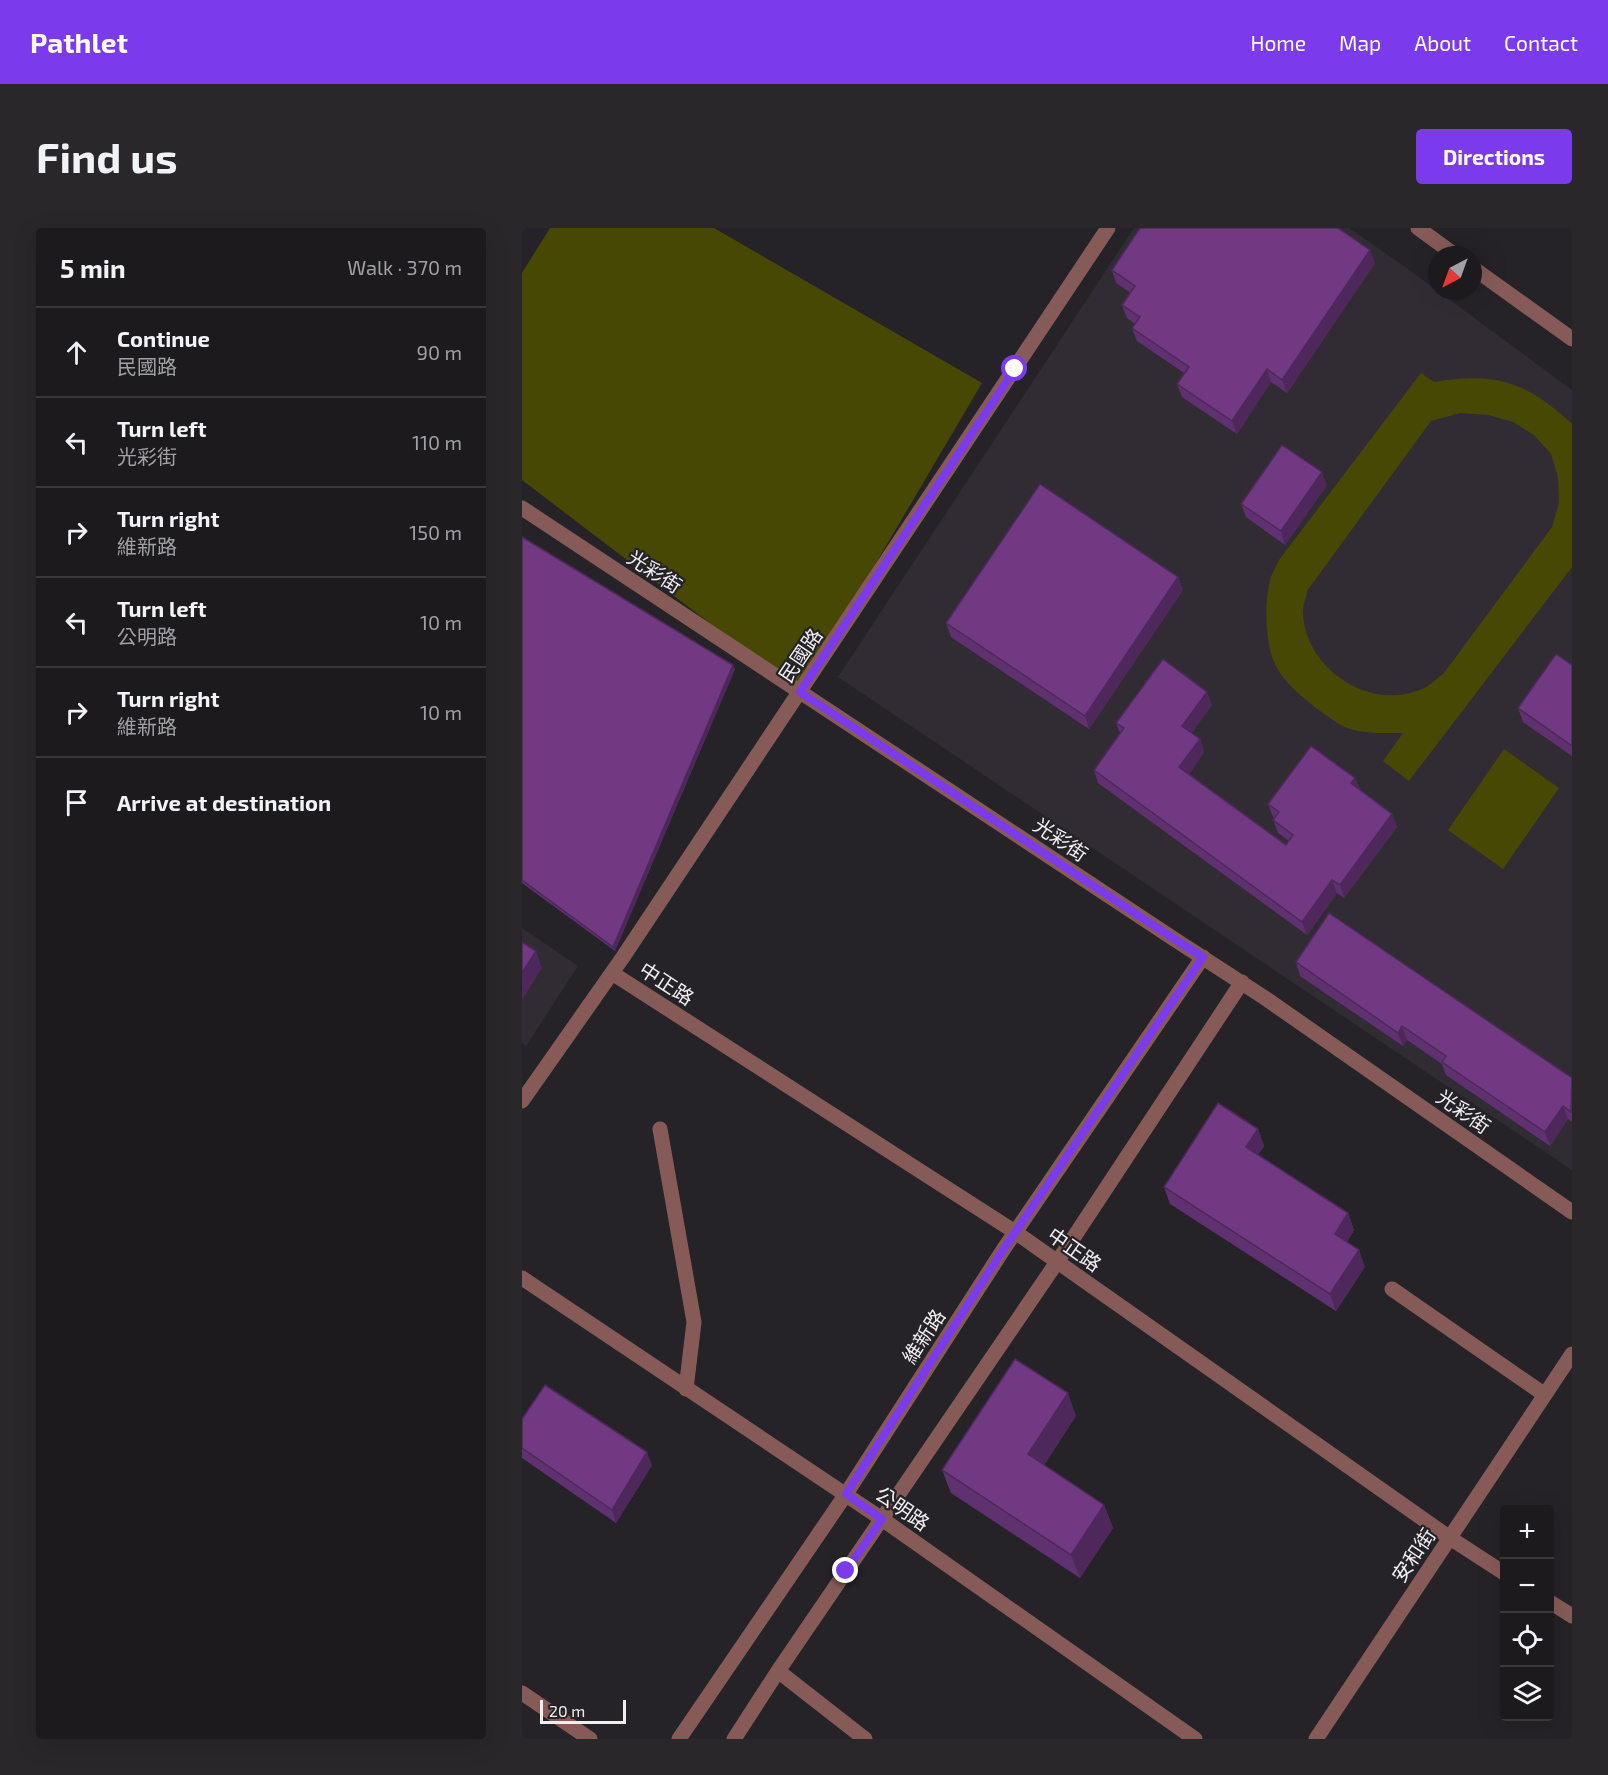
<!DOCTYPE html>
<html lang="en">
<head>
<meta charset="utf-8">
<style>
	body { margin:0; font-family:"Exo 2","Noto Sans TC",sans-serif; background:#29272a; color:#f1f3f6 }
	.controls { position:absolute; right:18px; bottom:18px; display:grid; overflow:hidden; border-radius:6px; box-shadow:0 6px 24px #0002 }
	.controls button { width:54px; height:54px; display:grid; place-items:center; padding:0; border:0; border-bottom:2px solid #3a383b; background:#1c1a1d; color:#f1f3f6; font:30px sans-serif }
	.compass { position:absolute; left:906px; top:18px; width:54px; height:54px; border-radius:50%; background:#1c1a1d; box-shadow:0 6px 24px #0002; rotate:221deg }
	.scale { position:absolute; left:18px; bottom:15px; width:86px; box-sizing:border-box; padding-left:6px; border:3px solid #efeef0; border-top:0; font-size:16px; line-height:21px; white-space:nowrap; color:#efeef0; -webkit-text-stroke:4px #252327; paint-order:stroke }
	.stop { position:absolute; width:18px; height:18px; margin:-14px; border:4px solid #7c3aed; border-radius:50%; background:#fff }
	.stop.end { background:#7c3aed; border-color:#fff; box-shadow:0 2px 6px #0008 }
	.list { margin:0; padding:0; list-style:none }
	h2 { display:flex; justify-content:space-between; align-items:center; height:78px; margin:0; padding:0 24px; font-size:26px }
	h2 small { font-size:20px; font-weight:400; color:#a0a1a4 }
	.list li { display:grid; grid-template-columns:39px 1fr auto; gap:18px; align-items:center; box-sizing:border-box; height:90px; padding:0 24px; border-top:2px solid #3a383b }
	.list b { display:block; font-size:22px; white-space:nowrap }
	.list p { margin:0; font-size:20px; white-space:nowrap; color:#a0a1a4 }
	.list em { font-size:20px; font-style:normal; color:#a0a1a4 }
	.icon { flex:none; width:33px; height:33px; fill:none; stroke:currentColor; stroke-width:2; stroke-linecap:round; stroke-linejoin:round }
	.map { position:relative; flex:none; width:1050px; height:1511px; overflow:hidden; border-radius:6px }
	header { display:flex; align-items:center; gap:36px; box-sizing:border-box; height:84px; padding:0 30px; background:#7c3aed; color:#fff }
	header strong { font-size:28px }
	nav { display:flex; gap:33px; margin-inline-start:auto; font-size:21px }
	.intro { display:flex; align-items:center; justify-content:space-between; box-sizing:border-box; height:144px; padding:0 36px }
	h1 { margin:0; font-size:42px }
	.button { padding:15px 27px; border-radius:6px; background:#7c3aed; color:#fff; font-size:21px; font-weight:700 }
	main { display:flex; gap:36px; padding:0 36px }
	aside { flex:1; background:#1c1a1d; border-radius:6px; box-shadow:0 6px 24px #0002 }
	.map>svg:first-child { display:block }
	.built { fill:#312c34 }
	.green { fill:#474803; fill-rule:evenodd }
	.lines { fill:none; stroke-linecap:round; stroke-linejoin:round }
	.minor { stroke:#865b57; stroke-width:15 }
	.wall { fill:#603170 }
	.shaded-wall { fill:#4e285b }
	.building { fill:#703982; stroke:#4e285b; stroke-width:1.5 }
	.route { stroke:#7c3aed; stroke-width:8 }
	.labels { text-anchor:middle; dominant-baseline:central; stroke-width:4.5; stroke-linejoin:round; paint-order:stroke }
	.street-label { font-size:20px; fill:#efeef0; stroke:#252327 }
</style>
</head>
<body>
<header>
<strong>Pathlet</strong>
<nav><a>Home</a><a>Map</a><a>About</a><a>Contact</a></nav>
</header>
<div class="intro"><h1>Find us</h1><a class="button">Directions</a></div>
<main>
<aside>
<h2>5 min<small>Walk · 370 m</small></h2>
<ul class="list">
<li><svg class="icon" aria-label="ahead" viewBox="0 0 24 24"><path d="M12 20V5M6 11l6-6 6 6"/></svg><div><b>Continue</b><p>民國路</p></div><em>90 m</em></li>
<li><svg class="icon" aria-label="left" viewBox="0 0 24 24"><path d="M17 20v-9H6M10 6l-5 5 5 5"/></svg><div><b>Turn left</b><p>光彩街</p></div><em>110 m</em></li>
<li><svg class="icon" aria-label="right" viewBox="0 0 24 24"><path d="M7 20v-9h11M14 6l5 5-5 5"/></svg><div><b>Turn right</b><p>維新路</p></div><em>150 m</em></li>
<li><svg class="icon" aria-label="left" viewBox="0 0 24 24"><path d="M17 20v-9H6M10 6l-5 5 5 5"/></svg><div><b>Turn left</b><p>公明路</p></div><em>10 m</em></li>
<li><svg class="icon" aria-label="right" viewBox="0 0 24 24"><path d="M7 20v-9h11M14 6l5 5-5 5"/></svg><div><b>Turn right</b><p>維新路</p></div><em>10 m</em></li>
<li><svg class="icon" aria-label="arrive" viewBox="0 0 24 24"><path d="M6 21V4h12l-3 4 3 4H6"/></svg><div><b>Arrive at destination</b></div></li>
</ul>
</aside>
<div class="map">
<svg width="1050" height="1511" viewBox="0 0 1050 1511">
	<rect width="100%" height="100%" fill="#252327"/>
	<path class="built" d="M612,0H827L879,36L1050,162V942L316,449Z
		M0,700L56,738L4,818L0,815Z"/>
	<path class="green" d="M28,0H192L460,155L278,464L0,252V45Z
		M899,145L912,154C973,144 1004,153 1050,196V339L887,553L861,533L881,505C863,505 842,506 825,500C814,495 804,487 794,480C780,469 764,456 755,440C743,420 742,376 748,353C749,346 754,339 757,332ZM938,185L967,187L991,194L1012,207L1029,226L1036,249L1037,275L1030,299L922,445C915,450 908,458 900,461C848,484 784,441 781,386C780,379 784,370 785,363L909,193Z
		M982,521L1037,560L981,641L926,602Z"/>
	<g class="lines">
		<path class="minor" d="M896,0L933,27
			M951,40L1050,111
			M0,280L652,711L743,770L1050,984
			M90,745L493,1004L928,1310L982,1345
			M0,873L101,729L586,0
			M138,901L172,1094L164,1161
			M0,1050L360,1291L673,1511
			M870,1061L1023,1167
			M1028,1374L1050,1388
			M256,1443L343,1511
			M0,1465L68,1511
			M157,1511L324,1266L481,1022L681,729
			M212,1511L256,1443L548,1015L720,754
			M794,1511L1050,1126"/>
	</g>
	<path class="wall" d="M853,35L765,165L749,154L715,206L660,169L655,156L662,145L615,113L610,100L613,96L605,90L600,77L609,65L594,55L590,42Z
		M805,257L763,317L724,289L719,276Z
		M0,309L213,441L93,723L0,655Z
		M656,349L661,362L567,501L429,409L424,395Z
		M1050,437V528L1001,494L996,480Z
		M690,477L669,505L678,511L682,524L667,546L764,617L767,613L756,605L751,592L752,591L751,589L746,576L833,550L838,562L870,586L875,599L822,670L815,665L785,707L576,555L572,542L598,505L594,495Z
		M774,734L1050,850V894L1046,891L1028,918L924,847L920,836L885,812L881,818L778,748Z
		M736,901L742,918L736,927L826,985L832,1002L825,1014L843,1039L814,1083L648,976L642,959Z
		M554,1188L522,1237L582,1277L591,1300L558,1350L429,1265L420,1242Z
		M0,1191L130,1237L94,1295L0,1230Z"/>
	<path class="shaded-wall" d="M848,22L853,35L765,165L760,152Z
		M745,141L749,154L715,206L710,193Z
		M800,244L805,257L763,317L759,303Z
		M656,349L661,362L567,501L563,488Z
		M211,437L213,441L93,723L91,719Z
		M685,464L690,477L665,512L660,498Z
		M678,511L682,524L662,552L657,539Z
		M833,550L838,563L829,555Z
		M870,586L875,599L822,670L818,657Z
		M810,652L815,665L785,707L780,694Z
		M14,723L20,740L0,772V745Z
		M880,798L885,812L881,818L876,805Z
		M1041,878L1046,891L1028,918L1023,904Z
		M736,901L742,918L730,936L724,919Z
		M826,985L832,1002L819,1023L813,1006Z
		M837,1022L843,1039L814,1083L808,1066Z
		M546,1165L554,1188L514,1250L506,1226Z
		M125,1224L130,1237L94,1295L90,1282Z
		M582,1277L591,1300L558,1350L549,1327Z"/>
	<path class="building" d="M618,0H816L848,22L760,152L745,141L710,193L655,156L667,139L610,100L618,89L600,77L613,58L590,42Z
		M760,217L800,244L759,303L719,276Z
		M518,256L656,349L563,488L424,395Z
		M0,309L211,437L91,719L0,652Z
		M1034,426L1050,437V518L996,480Z
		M641,431L685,464L660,498L678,511L657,539L764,617L771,607L751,592L757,584L746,576L789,518L833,550L829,555L870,586L818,657L810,652L780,694L572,542L602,500L594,495Z
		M807,685L1050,850L1049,884L1041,878L1023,904L920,834L924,828L880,798L876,805L774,734Z
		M0,714L14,723L0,745Z
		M696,875L736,901L724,919L826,985L813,1006L837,1022L808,1066L642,959Z
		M493,1131L546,1165L506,1226L582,1277L549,1327L420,1242Z
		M23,1157L125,1224L90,1282L0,1220V1191Z"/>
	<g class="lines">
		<path class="route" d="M324,1343L360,1291L324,1266L481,1022L681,729L652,711L278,464L493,141"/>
	</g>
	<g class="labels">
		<g class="street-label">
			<text transform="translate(133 343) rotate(33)">光彩街</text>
			<text transform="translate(278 427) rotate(-56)">民國路</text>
			<text transform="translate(539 611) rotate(34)">光彩街</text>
			<text transform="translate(145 755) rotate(33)">中正路</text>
			<text transform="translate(942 883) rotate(35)">光彩街</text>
			<text transform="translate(553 1021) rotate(35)">中正路</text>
			<text transform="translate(401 1108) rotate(-57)">維新路</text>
			<text transform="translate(381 1280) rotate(35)">公明路</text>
			<text transform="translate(891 1327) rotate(-56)">安和街</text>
		</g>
	</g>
</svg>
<div class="controls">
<button>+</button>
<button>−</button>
<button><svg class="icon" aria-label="locate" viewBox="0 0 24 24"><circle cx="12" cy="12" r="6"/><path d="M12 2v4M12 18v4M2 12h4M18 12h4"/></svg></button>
<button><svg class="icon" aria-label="layers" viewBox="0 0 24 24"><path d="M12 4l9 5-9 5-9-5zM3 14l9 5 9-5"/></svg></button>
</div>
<svg class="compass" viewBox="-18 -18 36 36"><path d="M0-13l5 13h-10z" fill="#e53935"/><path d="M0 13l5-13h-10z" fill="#a0a1a4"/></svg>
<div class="scale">20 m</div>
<div class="stop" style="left:493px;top:141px"></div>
<div class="stop end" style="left:324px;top:1343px"></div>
</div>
</main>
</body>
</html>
